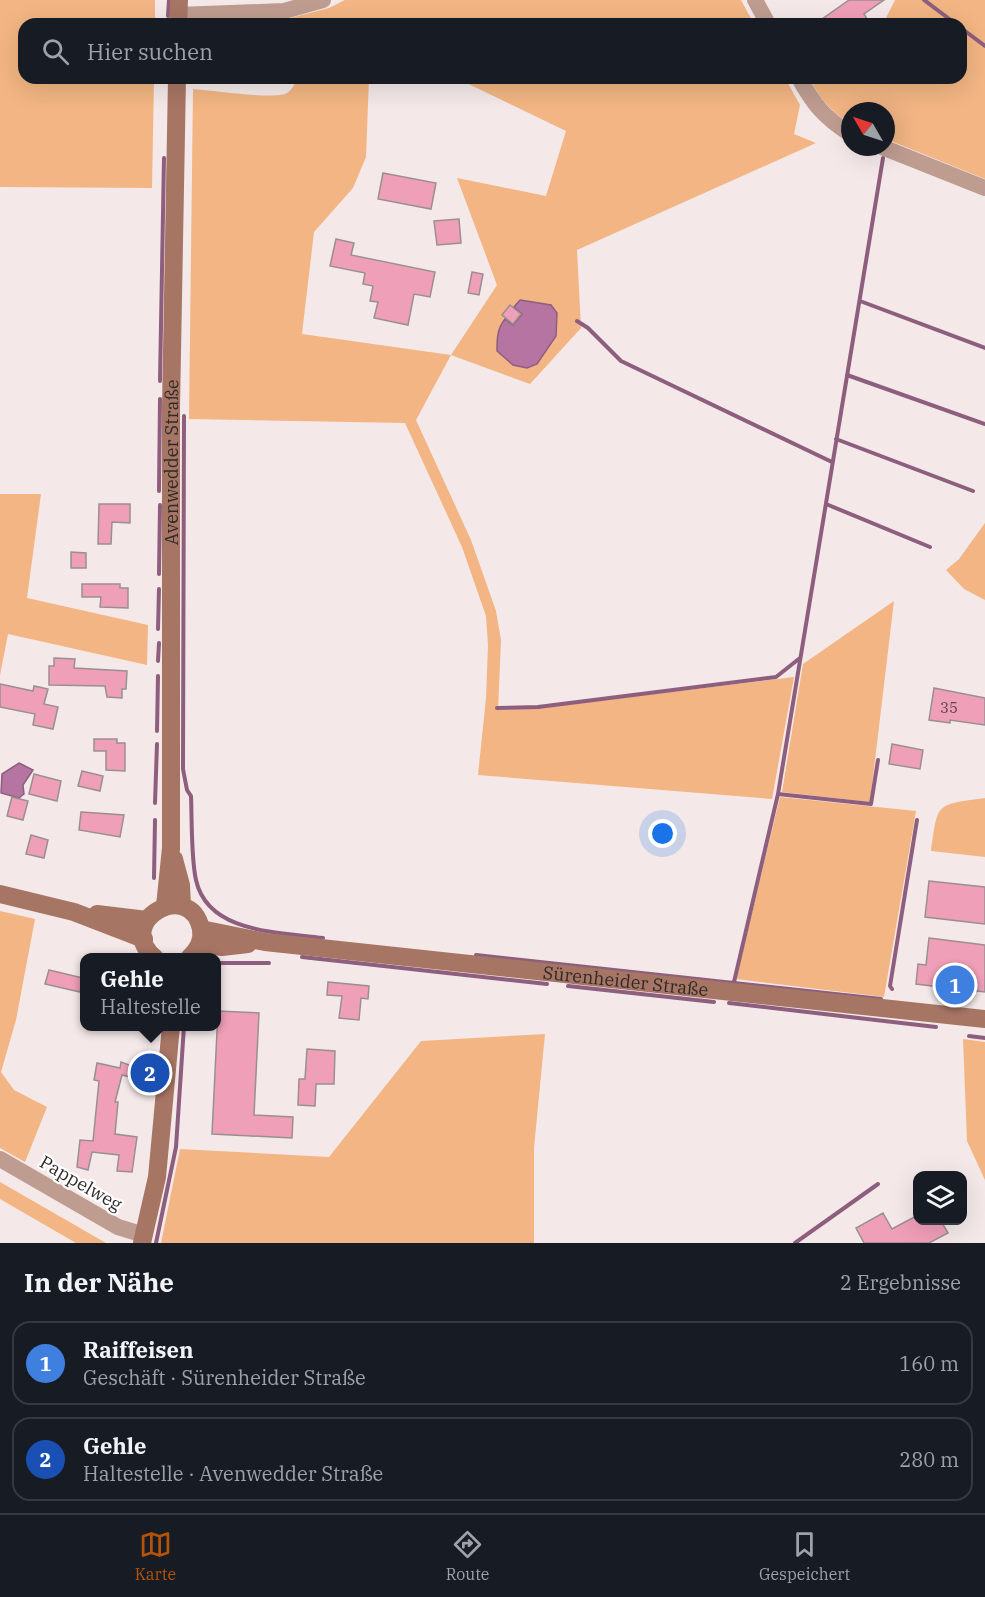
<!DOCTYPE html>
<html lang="de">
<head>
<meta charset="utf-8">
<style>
	body { margin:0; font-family:"IBM Plex Serif",serif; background:#242831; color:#f1f3f6 }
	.controls { position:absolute; right:18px; bottom:18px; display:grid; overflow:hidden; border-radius:12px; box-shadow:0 6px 24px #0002 }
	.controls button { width:54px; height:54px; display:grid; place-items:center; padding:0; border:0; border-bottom:2px solid #363941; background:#171b24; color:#f1f3f6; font:30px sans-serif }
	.compass { position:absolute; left:841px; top:102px; width:54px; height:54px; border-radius:50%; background:#171b24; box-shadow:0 6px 24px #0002; rotate:309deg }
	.you { position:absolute; left:663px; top:834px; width:21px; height:21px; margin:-15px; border:4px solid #fff; border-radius:50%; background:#1a73e8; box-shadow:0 0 0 9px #1a73e833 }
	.badge { display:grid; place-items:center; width:39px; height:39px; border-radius:50%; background:#b45309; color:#fff; font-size:20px; font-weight:700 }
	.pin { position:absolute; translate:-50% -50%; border:3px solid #fff; box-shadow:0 2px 6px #0006 }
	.popup { position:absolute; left:80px; top:953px; width:141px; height:78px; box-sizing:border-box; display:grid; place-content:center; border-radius:12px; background:#171b24; filter:drop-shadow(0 2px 4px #0005); font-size:20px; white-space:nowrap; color:#9ea1a6 }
	.popup b { font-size:22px; color:#f1f3f6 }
	.popup::after { content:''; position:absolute; left:50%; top:100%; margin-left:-12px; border:12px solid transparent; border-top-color:#171b24 }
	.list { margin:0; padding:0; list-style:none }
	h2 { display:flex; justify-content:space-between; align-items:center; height:78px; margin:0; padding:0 24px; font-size:26px }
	h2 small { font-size:20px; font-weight:400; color:#9ea1a6 }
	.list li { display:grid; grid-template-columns:39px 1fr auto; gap:18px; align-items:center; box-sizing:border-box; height:84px; margin:0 12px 12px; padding:0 12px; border:2px solid #363941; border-radius:18px }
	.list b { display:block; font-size:22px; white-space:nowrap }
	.list p { margin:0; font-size:20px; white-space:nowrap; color:#9ea1a6 }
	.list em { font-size:20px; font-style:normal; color:#9ea1a6 }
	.icon { flex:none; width:33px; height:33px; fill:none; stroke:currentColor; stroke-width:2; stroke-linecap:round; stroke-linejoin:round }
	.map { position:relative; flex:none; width:985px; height:1243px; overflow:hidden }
	.search { position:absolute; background:#171b24; box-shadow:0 6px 24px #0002; left:18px; right:18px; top:18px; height:66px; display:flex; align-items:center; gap:15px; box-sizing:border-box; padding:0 21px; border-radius:18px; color:#9ea1a6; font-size:22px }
	.sheet { height:270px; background:#171b24 }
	nav { display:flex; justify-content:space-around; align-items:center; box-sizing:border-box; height:84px; border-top:2px solid #363941; background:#171b24; font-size:16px; color:#9ea1a6 }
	nav a { display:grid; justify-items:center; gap:3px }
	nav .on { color:#b45309 }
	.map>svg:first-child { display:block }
	.green { fill:#f2b583 }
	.water { fill:#b574a1; stroke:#8d5e7d; stroke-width:1.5 }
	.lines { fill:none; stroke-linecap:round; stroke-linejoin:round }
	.stream { stroke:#8d5e7d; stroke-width:4 }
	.building { fill:#f09fb8; stroke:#998f92; stroke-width:1.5 }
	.street { stroke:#bf9c90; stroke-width:16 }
	.secondary { stroke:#a77564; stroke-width:18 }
	.labels { text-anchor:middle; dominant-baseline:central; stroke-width:4.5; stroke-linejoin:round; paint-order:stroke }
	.number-label { font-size:15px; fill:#5f474e }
	.street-label { font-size:18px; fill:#2f2a2a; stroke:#fff }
</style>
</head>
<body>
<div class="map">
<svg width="985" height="1243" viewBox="0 0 985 1243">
	<rect width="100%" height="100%" fill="#f4e9e8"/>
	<path class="green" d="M0,0H155V24H24V78H154L152,188L0,187Z
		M345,0H741L754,24H193L286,19L329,8Z
		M895,0H985V179L886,139V111H850V124C831,111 819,98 809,78H961V24H883Z
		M296,78H369L366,157L353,188L314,232L302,334L451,355L497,285L457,178L546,196L566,131L456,78H785L800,105L794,134L816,143L577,250L581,328L530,384L451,355L416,420L471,540L496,611L501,640L498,710L538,708L794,677L772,799L478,775L486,698L488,645L486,616L462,547L405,423L189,419L193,89C210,90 275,100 287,93C292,90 296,83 296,78Z
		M0,494H41L27,598L148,625L147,665L8,634L0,675Z
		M985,523V600L964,589L946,570L959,559Z
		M894,601L870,802L782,792L803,664Z
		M780,797L916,811L884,997L736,979Z
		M985,798V857L931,851C938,802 935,805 985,798Z
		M0,911L35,919L16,1020L1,1072L14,1090L47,1107L25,1162L0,1148Z
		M545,1034L534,1148V1243H161L180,1149L329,1157L421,1041Z
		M963,1039L985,1042V1180L967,1141Z
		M0,1182L106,1243H76L0,1199Z"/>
	<path class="water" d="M520,300L551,305L557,313L556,336L537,364L527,368L513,365L497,351C497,339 497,329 505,319L513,325L522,314L514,307Z
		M19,763L33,770L23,785L24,794L19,798L1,793L2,774Z"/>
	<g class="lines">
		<path class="stream" d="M924,0L956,24
			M168,16L169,0
			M961,28L985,46
			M860,301L985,348
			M577,321L588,328L621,361L832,462
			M847,375L985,424
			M160,381L164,158
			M184,416L183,769L187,790L191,796C192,819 191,858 196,880C208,934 280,932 323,938
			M836,439L973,491
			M159,491L160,399
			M826,504L930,547
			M159,574L160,505
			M158,629L159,589
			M158,661L159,643
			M497,708L538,707L776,677L800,658
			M157,731L158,676
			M778,794L871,804L878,760
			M155,803L157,744
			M154,878L155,820
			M476,955L881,999
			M302,957L547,984
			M216,963H269
			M734,982L778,794L883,158
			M568,986L714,1002
			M892,989L890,986L917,820
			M729,1003L936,1027
			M969,1036L985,1038
			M156,1243L176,1147L184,1026
			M795,1243L878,1184"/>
	</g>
	<path class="building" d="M849,0H884L864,14L867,19L860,24H815Z
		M383,173L436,183L431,209L378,199Z
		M459,219L461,243L437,245L434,221Z
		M336,239L354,243L351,255L435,272L430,297L414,294L408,325L374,318L378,302L370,301L373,286L363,284L365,273L330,266Z
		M472,272L483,274L479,295L468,293Z
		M510,305L521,314L513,324L502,315Z
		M99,504H130V523L112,522L111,544H98Z
		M71,552L86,553V568H71Z
		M82,584H120V588H128V608L100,607L101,597H82Z
		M54,658L75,659L74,668L127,671L126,689H122V698L107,697L105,686L49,685V666H54Z
		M0,684L33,691L34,686L48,689L44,704L58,707L53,729L33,725L35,714L0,707Z
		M934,688L985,698V725L950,720V723L929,720Z
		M94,739H117V743H125V771L106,770V751H94Z
		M892,744L923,750L920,769L889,764Z
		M82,771L103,776L100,791L78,786Z
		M34,774L61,781L57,801L29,794Z
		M12,797L28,801L23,820L7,816Z
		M81,812L124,815L120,837L79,830Z
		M31,835L48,840L44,858L26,854Z
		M929,881L985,887V924L925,917Z
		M929,938L985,945V992L969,990L968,997L940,994V987L916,984L918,964L926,965Z
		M49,970L83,978L80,992L45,984Z
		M328,982L369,986L368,999L361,998L359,1020L339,1018L342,996L327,995Z
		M218,1011L259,1013L254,1115L293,1117L292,1138L212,1134Z
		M307,1049L335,1051L334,1084H316L315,1106L298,1105L299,1079H305Z
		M121,1062L137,1068L134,1078L122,1075L115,1102H118L115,1134L137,1137L132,1172L117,1171L119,1155L92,1152L88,1170L77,1167L80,1140L93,1141L99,1081L94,1080L97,1063L120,1068Z
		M883,1213L892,1229L918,1215V1221H941L948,1233L929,1243H864L856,1228Z"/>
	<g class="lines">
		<path class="street" d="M755,0L768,24
			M178,15L284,11L323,0
			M799,78C814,105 824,117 850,134
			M882,147L985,188
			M0,1159L118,1227L144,1235"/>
		<g class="secondary">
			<path d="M178,24L179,0"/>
			<path d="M174,859L181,885L182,906"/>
			<path d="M0,894L74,912L144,939"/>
			<path id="s1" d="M165,906L171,848V407L177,78"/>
			<path d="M97,914L147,920"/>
			<path id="s2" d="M201,929L265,942L985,1019"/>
			<path d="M200,944L222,947L248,944"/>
			<path d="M155,958C112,922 190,877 201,929C203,940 198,950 189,958"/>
			<path d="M142,1243L157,1177L171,1026"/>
		</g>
	</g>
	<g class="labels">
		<g class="number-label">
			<text x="949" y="707">35</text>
		</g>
		<g class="street-label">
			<text stroke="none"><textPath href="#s1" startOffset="444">Avenwedder Straße</textPath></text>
			<text stroke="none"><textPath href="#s2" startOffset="428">Sürenheider Straße</textPath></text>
			<text transform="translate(81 1183) rotate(30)">Pappelweg</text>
		</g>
	</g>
</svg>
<div class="controls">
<button><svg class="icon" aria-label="layers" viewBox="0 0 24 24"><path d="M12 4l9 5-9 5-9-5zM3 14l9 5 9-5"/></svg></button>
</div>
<svg class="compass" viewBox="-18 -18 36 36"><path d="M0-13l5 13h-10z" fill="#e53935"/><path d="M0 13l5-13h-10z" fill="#9ea1a6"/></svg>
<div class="you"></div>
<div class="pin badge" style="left:955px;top:985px;background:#3f7fe0">1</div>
<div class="pin badge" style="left:150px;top:1073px;background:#1a4fb4">2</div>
<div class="popup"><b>Gehle</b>Haltestelle</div>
<div class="search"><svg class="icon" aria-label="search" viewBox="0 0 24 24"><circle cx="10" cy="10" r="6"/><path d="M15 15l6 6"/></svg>Hier suchen</div>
</div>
<section class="sheet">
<h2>In der Nähe<small>2 Ergebnisse</small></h2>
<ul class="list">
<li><span class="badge" style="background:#3f7fe0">1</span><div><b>Raiffeisen</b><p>Geschäft · Sürenheider Straße</p></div><em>160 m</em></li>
<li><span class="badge" style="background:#1a4fb4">2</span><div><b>Gehle</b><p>Haltestelle · Avenwedder Straße</p></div><em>280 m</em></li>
</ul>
</section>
<nav>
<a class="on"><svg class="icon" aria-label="map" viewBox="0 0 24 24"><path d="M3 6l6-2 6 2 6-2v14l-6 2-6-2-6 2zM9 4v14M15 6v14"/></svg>Karte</a>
<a><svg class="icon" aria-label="directions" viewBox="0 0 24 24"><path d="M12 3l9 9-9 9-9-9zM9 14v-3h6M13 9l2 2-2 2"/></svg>Route</a>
<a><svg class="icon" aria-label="saved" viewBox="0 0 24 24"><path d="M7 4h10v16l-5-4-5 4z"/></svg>Gespeichert</a>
</nav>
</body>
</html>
